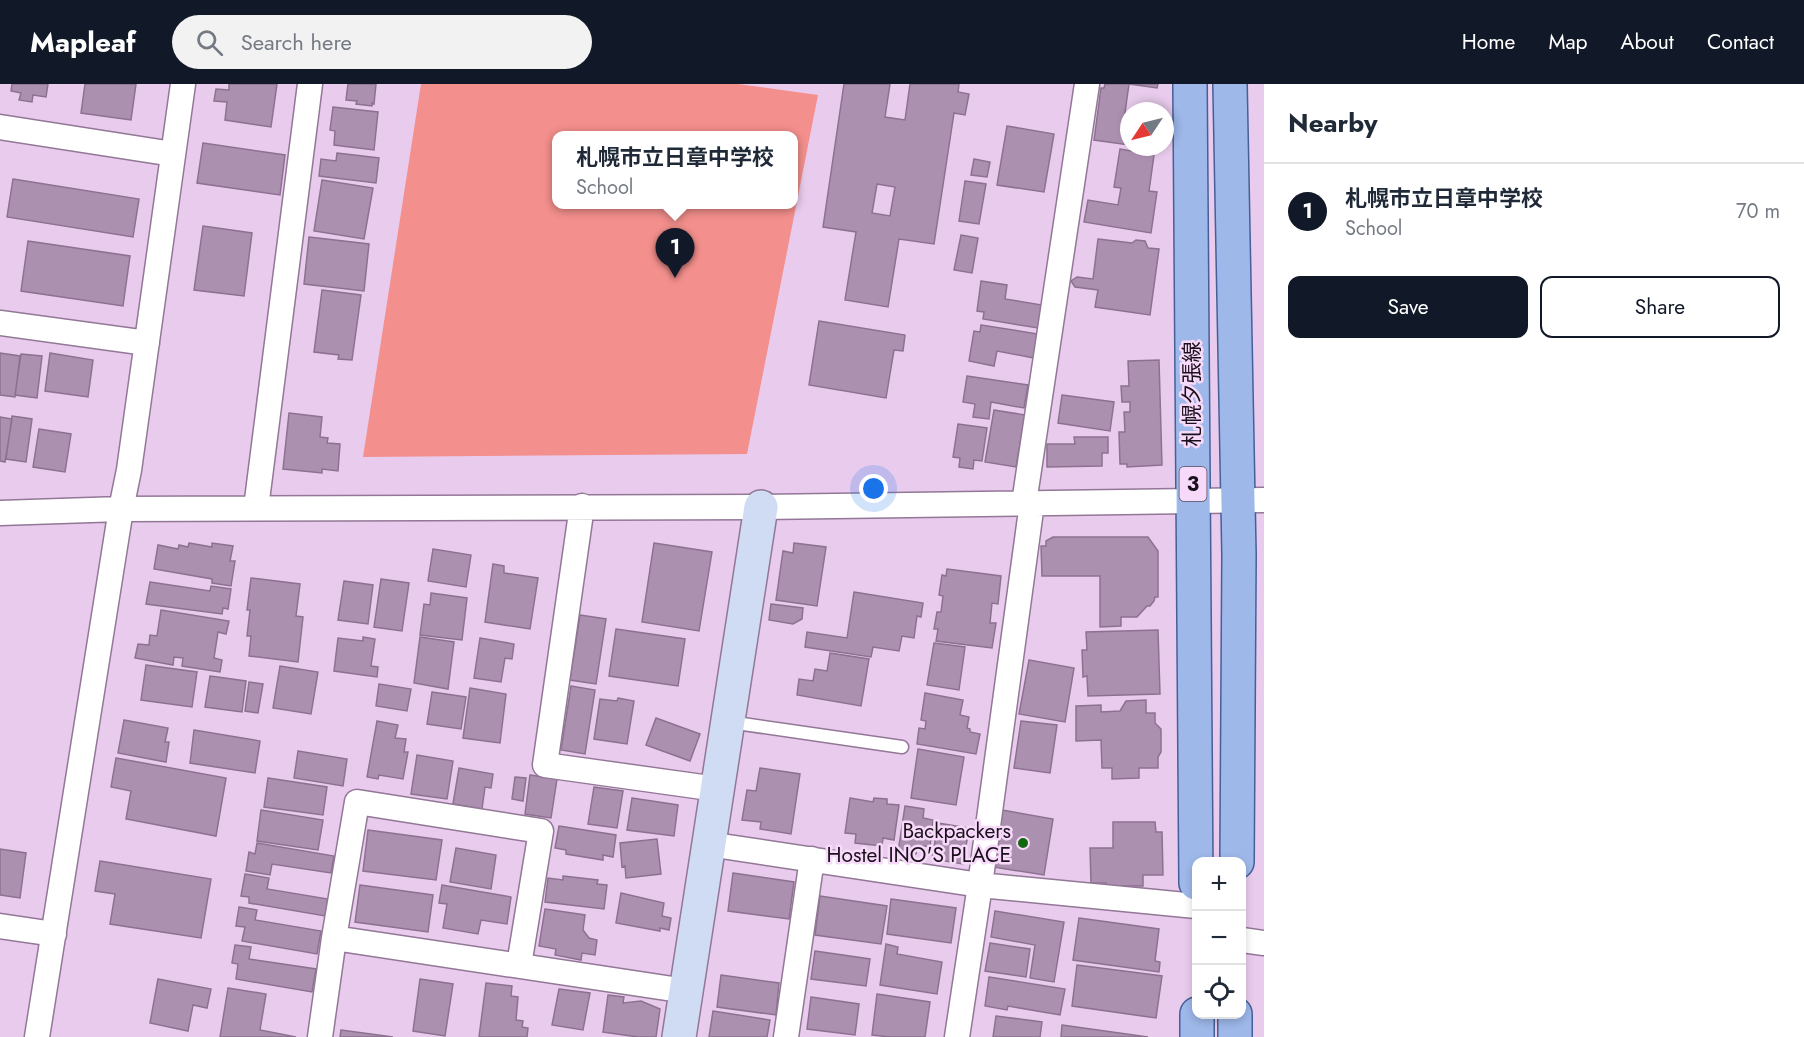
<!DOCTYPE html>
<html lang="en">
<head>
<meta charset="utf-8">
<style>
	body { margin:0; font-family:Jost,"Noto Sans JP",sans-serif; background:#f2f2f3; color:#1f2937 }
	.controls { position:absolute; right:18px; bottom:18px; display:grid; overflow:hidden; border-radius:12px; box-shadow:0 3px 9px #0003 }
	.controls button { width:54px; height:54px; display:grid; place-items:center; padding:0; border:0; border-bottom:2px solid #e0e1e3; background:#fff; color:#1f2937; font:30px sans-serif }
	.compass { position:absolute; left:1120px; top:18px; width:54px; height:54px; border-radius:50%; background:#fff; box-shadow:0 3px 9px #0003; rotate:235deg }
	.you { position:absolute; left:874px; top:405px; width:21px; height:21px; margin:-15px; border:4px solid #fff; border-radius:50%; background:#1a73e8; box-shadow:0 0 0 9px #1a73e833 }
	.badge { display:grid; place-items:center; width:39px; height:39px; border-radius:50%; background:#111827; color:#fff; font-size:20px; font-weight:700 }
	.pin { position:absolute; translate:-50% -50px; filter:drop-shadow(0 2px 3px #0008) }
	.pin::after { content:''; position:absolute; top:32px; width:21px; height:18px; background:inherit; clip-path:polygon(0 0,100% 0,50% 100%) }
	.popup { position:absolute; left:552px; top:47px; width:246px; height:78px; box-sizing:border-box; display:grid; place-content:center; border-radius:12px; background:#fff; filter:drop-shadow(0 2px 4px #0005); font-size:20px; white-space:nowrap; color:#747a83 }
	.popup b { font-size:22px; color:#1f2937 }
	.popup::after { content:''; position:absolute; left:50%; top:100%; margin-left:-12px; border:12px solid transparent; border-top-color:#fff }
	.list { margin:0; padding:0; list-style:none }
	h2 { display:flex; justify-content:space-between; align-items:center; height:78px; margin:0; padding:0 24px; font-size:26px }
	h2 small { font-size:20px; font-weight:400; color:#747a83 }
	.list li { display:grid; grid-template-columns:39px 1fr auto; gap:18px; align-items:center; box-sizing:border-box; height:96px; padding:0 24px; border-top:2px solid #e0e1e3 }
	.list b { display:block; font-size:22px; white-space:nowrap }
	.list p { margin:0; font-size:20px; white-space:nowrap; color:#747a83 }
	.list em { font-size:20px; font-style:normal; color:#747a83 }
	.actions { display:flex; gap:12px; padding:18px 24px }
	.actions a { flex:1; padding:14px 0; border:2px solid #111827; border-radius:12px; text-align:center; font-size:21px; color:#111827 }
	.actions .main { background:#111827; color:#fff }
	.icon { flex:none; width:33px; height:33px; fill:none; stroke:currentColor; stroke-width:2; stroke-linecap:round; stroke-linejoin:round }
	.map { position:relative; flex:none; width:1264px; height:953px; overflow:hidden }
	header { display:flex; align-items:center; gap:36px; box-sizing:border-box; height:84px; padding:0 30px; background:#111827; color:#fff }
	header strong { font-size:28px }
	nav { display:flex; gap:33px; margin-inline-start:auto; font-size:21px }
	.search { width:420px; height:54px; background:#f2f2f3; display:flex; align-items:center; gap:15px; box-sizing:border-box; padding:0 21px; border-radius:33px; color:#747a83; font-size:22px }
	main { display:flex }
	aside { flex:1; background:#fff }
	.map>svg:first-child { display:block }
	.green { fill:#f38f8c; fill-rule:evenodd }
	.building { fill:#ac90b0; stroke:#8c7290; stroke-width:1.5; fill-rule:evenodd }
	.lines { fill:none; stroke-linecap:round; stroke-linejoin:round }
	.lane-casing { stroke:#927796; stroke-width:15 }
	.street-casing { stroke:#927796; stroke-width:27 }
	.secondary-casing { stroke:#927796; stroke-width:36 }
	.primary-casing { stroke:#465f98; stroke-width:36 }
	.lane { stroke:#fff; stroke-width:12 }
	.street { stroke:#fff; stroke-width:24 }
	.secondary { stroke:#cfdcf4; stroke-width:33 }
	.primary { stroke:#9eb8ea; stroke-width:33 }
	.poi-dot { fill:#11680e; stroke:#f7d9fa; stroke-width:2 }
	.labels { text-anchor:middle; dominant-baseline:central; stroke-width:5; stroke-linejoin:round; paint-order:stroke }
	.shield { fill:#f7d9fa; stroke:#5c4c5e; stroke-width:1.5 }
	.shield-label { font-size:20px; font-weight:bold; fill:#1a101b }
	.street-label { font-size:21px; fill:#1a101b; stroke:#f7d9fa }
	.poi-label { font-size:21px; fill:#1a101b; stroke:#f7d9fa; text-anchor:end }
</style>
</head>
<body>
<header>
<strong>Mapleaf</strong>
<div class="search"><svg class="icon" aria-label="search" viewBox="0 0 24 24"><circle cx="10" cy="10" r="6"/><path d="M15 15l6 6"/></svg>Search here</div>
<nav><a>Home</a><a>Map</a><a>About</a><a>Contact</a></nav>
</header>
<main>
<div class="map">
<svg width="1264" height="953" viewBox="0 0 1264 953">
	<rect width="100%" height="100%" fill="#e9cced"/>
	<path class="green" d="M421,0H738L818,11L747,370L363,373ZM556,52H794V121H556Z"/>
	<path class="building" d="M12,0H48L46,13L33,11L32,18L19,16L21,9L11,7Z
		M85,0H136L131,36L81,29Z
		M229,0H277L271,43L225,36L227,18L214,17L216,5L229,6Z
		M348,0H376L374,20L372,19V22L356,20L357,17L346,16Z
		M844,0H890L885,33L905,36L910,0H959L958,8L969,10L965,31L954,29L934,160L899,155L888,223L845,216L856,148L823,143ZM877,100L895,103L890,132L872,129Z
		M1105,0H1158L1157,4L1129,0L1124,36L1129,37V61L1094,56L1101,4H1104Z
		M333,23L378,28L374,66L334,61L335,47L330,46Z
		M1007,42L1054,50L1044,108L997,101Z
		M203,59L285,71L280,111L197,99Z
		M1120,65L1154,71L1149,107L1157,108L1151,149L1084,138L1088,116L1118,121L1121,104L1114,103Z
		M337,69L379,74L376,99L319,92L321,75L336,77Z
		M974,75L990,78L987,93L971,91Z
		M13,95L139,115L133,153L7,133Z
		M322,96L373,104L364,155L314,147Z
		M965,97L986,100L979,140L959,137Z
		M203,142L252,149L244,212L194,206Z
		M961,151L978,154L972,189L954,186Z
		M309,153L369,160L364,207L304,200Z
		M1098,155L1132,159L1136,156L1145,157L1148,164L1159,165L1150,231L1095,223L1098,206L1075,203L1071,197L1077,193L1093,195Z
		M28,157L130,172L123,222L21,207Z
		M981,197L1007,201L1005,215L1042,221L1038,244L983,235L984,228L977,227Z
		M322,206L361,211L352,276L338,275L339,271L314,268Z
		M819,237L905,251L903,267L894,266L886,314L809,301Z
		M981,241L1038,250L1034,274L997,267L994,282L969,277L974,247L980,248Z
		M0,269L20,272L15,313L0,311Z
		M50,269L93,276L88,313L45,307Z
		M21,270L42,272L37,314L15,311Z
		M1159,276L1162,381L1127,383V380H1120L1119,348H1125L1124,328H1130V318H1122L1121,302H1129L1128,277Z
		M967,292L1028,301L1024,324L991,318L989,335L973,333L975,320L963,318Z
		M1062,311L1114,318L1110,347L1058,339Z
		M994,326L1025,331L1016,383L985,378Z
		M289,329L322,333L320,353L328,354L327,359L340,360L338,387L322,385V389L283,385Z
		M12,332L32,335L26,378L6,375Z
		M0,333L12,335L5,378L0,377Z
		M958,340L987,344L982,377L974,376L973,385L959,383L960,374L953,373Z
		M39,345L71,350L65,388L33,383Z
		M1074,353H1108V369H1102V382L1047,383V360H1075Z
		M1053,453H1148L1158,467V513H1155L1154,517L1150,522H1147L1137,533H1121V542L1100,543V492H1042L1041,462H1046V457Z
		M189,459L212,463V459L233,462L230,477H235L231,502L212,499V495L154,485L158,461L178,465L179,461L188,463Z
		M654,459L712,468L699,547L642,538Z
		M794,459L826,463L817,522L776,516L783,467L793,469Z
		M433,465L471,471L466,503L428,497Z
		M493,480L504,482V489L538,494L530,545L485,538Z
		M947,485L1001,492L998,520L992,519L990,539H996L992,564L936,557L938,545H934L937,528H941L943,512L939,511L942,491L946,492Z
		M251,494L300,500L296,532L303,533L298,578L249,572L251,552H247L250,526H247Z
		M381,495L409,499L402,547L374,543Z
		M344,497L373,501L368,540L338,536Z
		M150,498L210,507L211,502L231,505L228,525L223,524L222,530L146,520Z
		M854,508L923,519L921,533L917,532L914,554L902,552L899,567L873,563L871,573L805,563L807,548L847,554Z
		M431,509L467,514L462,556L420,551L424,520L430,521Z
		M771,520L803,524L802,535L793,540L769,536Z
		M161,526L229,537L226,550L218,548L214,574L222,576L220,588L182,582L183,574L174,573L173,581L135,574L138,560L149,561L150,551L157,552Z
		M580,531L606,535L596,600L570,596Z
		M616,545L685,555L678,602L609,592Z
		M1158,546L1160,610L1088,612L1087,592L1083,593L1082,566H1087L1086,548Z
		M363,553L375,555L371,582L378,583L377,593L334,587L338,554L363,557Z
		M420,553L454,558L448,605L414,599Z
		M480,554L514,560L512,575L505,574L501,598L474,594Z
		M934,559L965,563L959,606L927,601Z
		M830,569L869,575L861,622L797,611L799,595L813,597L815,585L827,587Z
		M1029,576L1074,584L1065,638L1019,630Z
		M146,581L197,588L192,623L141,616Z
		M280,582L318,588L311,630L273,624Z
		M210,592L246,597L242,628L205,623Z
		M249,598L263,600L258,629L245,627Z
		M379,600L411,605L407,627L376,622Z
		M571,602L595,606L585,670L561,666Z
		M470,604L506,610L500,659L463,654Z
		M432,608L466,613L461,645L427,640Z
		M925,609L963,616L960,631L969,633L967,644L970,645V648L980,650L976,670L917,660L919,644L925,645L926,637L921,636Z
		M618,614L634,617L627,660L594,655L600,615L617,617Z
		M1146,616V629H1155V639L1161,645V668L1158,673V684H1139V694L1112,695V684H1102L1101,656L1076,657V622L1101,621V628L1120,627L1126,617Z
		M656,634L700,650L690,677L646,661Z
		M124,636L168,644L165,658H169L166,678L118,669Z
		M377,637L398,641L395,654L406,655L404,668H408L403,695L379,691L378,695L367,693Z
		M1021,637L1057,641L1050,689L1014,684Z
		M194,646L260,657L255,689L190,679Z
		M918,665L964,673L956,721L911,714Z
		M298,667L347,675L343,702L294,694Z
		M417,671L453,677L447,715L411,710Z
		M116,674L226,694L216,752L126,735L131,707L111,703Z
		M459,684L493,690L491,704L485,703L482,725L453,720Z
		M760,684L800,690L791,750L760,745L761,738L742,736L747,706L756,707Z
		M530,691L557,695L551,734L525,730Z
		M515,693L526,694L523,717L512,715Z
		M268,694L327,703L323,731L264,723Z
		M594,703L623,707L617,744L588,740Z
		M632,714L678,721L674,752L627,746Z
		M850,714L873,718L874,714L887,715V720L899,721L894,756L883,754L882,762L855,759L856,750L845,749Z
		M905,722L924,725L923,734L933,736L930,763L917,761L916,770L898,768Z
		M261,726L323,736L318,766L257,757Z
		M1002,726L1053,735L1044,791L993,783Z
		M1113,738H1155L1156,748H1162L1163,791H1143V802H1106V799H1091L1090,764H1113Z
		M938,739L969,744L963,780L932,775Z
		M559,742L616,751L613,773L603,771V776L566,770V766L555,764Z
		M368,746L442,756L436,796L363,787Z
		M657,755L661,790L626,794L625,782L622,783L620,759Z
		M257,759L334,772L331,789L272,780L270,791L246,787L249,768L255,770Z
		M456,764L496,771L491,805L450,798Z
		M0,765L26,769L20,814L0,811Z
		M100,777L211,795L201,854L110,840L115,810L95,807Z
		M733,789L794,798L789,835L728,827Z
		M245,790L269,794L267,805L328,815L325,832L249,819V813L241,812Z
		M563,792L598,796L597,800L607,801L604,825L545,818L548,794L563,796Z
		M360,801L433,811L428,848L355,838Z
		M442,801L511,813L507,840L481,836L478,850L443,844L447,820L439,819Z
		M621,809L664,819L662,832L671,834L669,846L660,844V847L616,839Z
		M820,812L887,822L881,860L815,851Z
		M891,815L956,824L951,859L887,850Z
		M239,823L257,826L255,836L321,847L317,870L242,857L245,843L236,842Z
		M545,825L585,831L583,846L589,854L597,856L595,871L582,869L581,876L555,871L556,865L539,862Z
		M995,827L1064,838L1054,898L1030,894L1035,861L991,853Z
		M1079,834L1159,845L1155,877L1160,878L1159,888L1073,876Z
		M990,859L1030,865L1026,893L985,887Z
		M886,860L898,863L897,870L942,878L937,910L880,901Z
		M235,861L251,863L249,875L316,885L312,908L236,895L238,880L232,879Z
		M815,867L870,875L866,902L811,895Z
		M1077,881L1162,892L1156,934L1072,922Z
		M721,891L779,899L776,931L717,923Z
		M989,893L1065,905L1060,931L1008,922L1007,926L985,922Z
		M158,895L211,905L207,924L193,921L188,947L150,939Z
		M420,895L453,900L445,952L413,947Z
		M486,899L512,902L511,912L518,913L516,936L523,937L522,943L528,944L527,953H479Z
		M228,904L266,910L260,946L296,953H220Z
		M559,905L590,909L583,946L552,941Z
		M877,910L930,918L925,953H890L872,951Z
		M608,911L624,913L623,919L641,917L660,925L656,953H638L603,948Z
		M811,913L859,920L855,951L807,945Z
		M713,927L770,936L767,953H709Z
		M996,932L1042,938L1040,953H993Z
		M1062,941L1148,953H1061Z
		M341,946L393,953H340Z"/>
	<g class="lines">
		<g class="lane-casing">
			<path id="lane" d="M729,638L902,663"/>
		</g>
		<g class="street-casing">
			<path id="street" d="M0,43L173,70
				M0,239L147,259
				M1024,419L1087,0
				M582,422L545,681L717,705
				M256,424L310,0
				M0,429L121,425L761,423L1264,416
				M708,760L980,801L1196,822
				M0,842L54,850
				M334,854L686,907
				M1242,856L1264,859
				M37,953L121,425L129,386L183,0
				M320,953L334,854L357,718L541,747L519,881
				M786,953L812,775
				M957,953L980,801L1032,419"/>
		</g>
		<g class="secondary-casing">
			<path id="secondary" d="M679,953L761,423"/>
		</g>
		<g class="primary-casing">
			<path id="primary" d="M1190,0L1196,799
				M1230,0L1239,471L1237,778
				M1235,930V953
				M1197,953V930"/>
		</g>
		<use href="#lane" class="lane"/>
		<use href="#street" class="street"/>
		<use href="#secondary" class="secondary"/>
		<use href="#primary" class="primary"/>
	</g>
	<circle class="poi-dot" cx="1023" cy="759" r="6"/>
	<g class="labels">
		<rect class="shield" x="1179.5" y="383" width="27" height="34" rx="4.5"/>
		<g class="shield-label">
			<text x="1193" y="400">3</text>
		</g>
		<g class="street-label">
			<text transform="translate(1192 310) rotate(-90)">札幌夕張線</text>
		</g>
		<g class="poi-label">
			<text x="1011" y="747">Backpackers<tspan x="1011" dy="24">Hostel INO'S PLACE</tspan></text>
		</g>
	</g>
</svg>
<div class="controls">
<button>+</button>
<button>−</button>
<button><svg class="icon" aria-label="locate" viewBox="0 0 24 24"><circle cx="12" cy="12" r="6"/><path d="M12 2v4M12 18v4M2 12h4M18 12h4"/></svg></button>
</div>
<svg class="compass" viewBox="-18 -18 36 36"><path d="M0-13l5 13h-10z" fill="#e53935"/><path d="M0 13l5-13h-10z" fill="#747a83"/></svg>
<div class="you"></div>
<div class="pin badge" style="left:675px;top:194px">1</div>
<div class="popup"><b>札幌市立日章中学校</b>School</div>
</div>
<aside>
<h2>Nearby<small></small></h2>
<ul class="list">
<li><span class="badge">1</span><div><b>札幌市立日章中学校</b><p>School</p></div><em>70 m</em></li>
</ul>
<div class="actions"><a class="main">Save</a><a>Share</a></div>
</aside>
</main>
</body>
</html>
